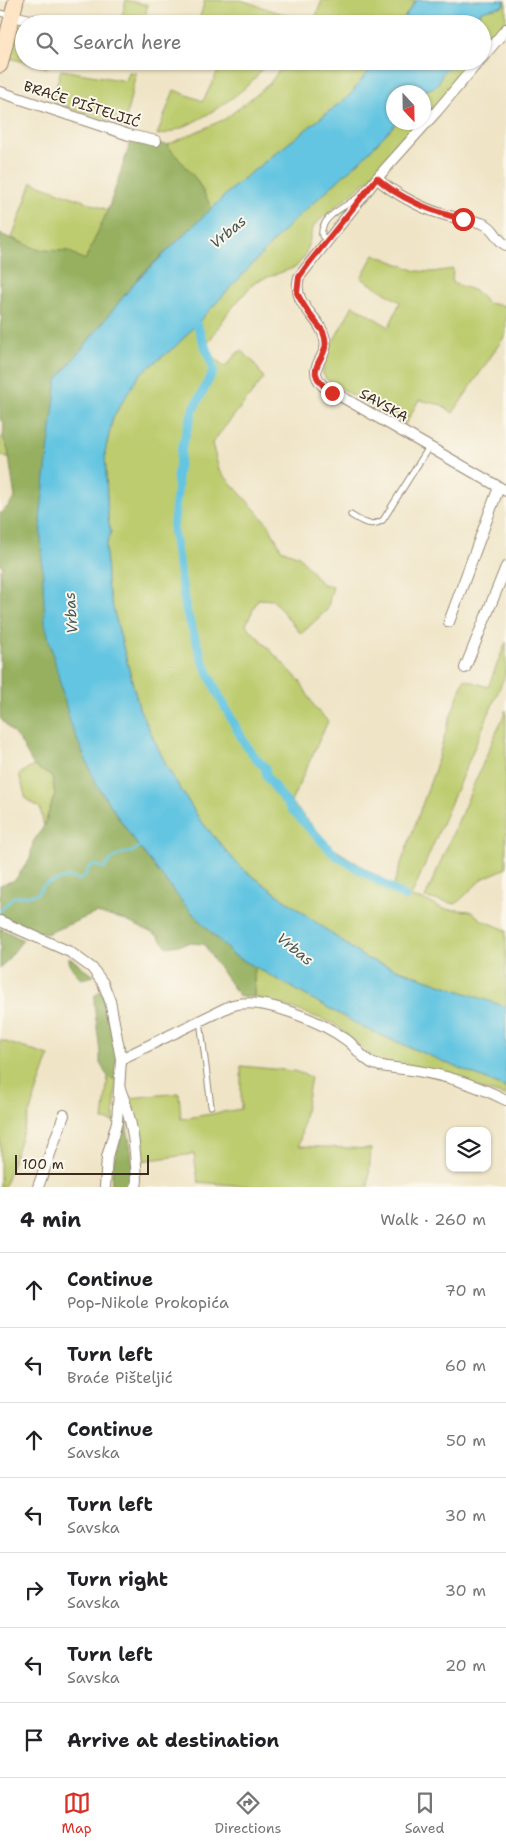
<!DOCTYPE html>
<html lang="en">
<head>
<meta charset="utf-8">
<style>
	body { margin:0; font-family:"Shantell Sans",sans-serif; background:#f6f6f6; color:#202124 }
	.controls { position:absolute; right:15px; bottom:15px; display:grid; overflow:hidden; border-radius:10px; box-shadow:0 1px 4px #0004 }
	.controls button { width:45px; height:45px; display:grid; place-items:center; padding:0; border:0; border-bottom:1px solid #e0e0e0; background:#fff; color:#202124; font:25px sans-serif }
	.compass { position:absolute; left:386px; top:85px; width:45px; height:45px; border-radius:50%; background:#fff; box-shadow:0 1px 4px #0004; rotate:158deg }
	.scale { position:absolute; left:15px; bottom:12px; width:134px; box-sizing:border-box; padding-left:5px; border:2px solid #3b2a1e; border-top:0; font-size:14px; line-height:18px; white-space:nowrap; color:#3b2a1e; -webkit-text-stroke:4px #fbf7ec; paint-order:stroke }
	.stop { position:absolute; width:15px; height:15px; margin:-11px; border:4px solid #d93025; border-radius:50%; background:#fff }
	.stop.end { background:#d93025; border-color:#fff; box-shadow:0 1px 5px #0008 }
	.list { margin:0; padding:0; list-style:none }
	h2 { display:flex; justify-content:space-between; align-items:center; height:65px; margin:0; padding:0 20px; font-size:21px }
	h2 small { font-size:16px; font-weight:400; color:#757577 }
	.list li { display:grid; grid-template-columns:32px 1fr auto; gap:15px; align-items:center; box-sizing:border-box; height:75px; padding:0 20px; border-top:1px solid #e0e0e0 }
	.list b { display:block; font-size:19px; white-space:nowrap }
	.list p { margin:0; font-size:16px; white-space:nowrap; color:#757577 }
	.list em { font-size:16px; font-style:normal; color:#757577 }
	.icon { flex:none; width:28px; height:28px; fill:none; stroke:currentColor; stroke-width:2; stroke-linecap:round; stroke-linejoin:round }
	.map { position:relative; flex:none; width:506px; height:1187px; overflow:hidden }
	.search { position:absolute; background:#fff; box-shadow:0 1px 4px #0004; left:15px; right:15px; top:15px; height:55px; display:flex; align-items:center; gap:12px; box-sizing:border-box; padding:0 18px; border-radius:28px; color:#757577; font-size:19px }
	.sheet { height:590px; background:#fff }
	nav { display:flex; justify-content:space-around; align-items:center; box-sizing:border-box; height:70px; border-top:1px solid #e0e0e0; background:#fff; font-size:14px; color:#757577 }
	nav a { display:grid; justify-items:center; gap:2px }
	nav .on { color:#d93025 }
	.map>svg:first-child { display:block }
	.green { fill:#bdcc6e; stroke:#7c7b46 }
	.forest { fill:#96b061; stroke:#686d40 }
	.water { fill:#63c5e1; stroke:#4f7880 }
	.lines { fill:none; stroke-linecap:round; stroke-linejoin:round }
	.stream { stroke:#63c5e1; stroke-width:2.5 }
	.canal { stroke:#63c5e1; stroke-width:9 }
	.lane-casing { stroke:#958772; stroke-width:7 }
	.street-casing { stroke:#958772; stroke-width:12 }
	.secondary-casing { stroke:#958772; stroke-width:17 }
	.lane { stroke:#fff; stroke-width:5 }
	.street { stroke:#fff; stroke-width:10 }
	.secondary { stroke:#fde5c5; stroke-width:15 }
	.route { stroke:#d93025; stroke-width:6 }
	.labels { text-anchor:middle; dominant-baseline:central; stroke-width:4; stroke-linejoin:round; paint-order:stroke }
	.street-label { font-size:14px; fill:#3b2a1e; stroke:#fbf7ec }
	.water-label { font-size:15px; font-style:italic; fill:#475858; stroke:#fbf7ec }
</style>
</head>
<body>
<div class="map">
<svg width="506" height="1187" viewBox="0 0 506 1187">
	<rect width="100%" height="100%" fill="#fbf7ec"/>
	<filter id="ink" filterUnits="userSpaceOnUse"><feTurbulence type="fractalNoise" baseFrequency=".02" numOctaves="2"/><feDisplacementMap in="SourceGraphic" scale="10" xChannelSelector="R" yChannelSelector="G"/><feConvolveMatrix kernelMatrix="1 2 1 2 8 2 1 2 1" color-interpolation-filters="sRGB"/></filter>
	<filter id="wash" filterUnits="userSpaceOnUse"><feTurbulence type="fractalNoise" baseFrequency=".0096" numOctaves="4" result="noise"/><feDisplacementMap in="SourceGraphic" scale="20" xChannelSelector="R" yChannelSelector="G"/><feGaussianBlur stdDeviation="1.12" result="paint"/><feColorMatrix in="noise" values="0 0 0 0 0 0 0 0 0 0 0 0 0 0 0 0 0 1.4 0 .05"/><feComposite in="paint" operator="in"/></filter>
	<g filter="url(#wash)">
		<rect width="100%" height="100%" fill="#efe4c6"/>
		<path class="green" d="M126,0L148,5L143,24H120Z
			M205,0H241L300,20L298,24H198Z
			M322,0H416L400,24H313Z
			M506,0V24L482,52V24H479L481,11L503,6Z
			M23,22L31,24H24V61H49L47,68L9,58L20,24Z
			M200,61H269C262,69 256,78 248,85C230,102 182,133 157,135L174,90L203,101L218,71Z
			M286,61H376L350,95L239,182L212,208L196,179L167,145L225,119L269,84Z
			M454,61H474L424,121V93L426,90L437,86L443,73Z
			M61,70L126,81L129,72L136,73L124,127L51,102Z
			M396,123H422L387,164L314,225L305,256L296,267L257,281L250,287L227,314L204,349L225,367L237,353L241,351L252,360L264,378L212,443L219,470L269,525L281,549L299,556L322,584L333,586L327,610L301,634L273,600L258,599L246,625L300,681L315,708L328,721L291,802L333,848L393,886L435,769L449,721L464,679L488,687L506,642V673L411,897L424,900L444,909L471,911L482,920L506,930V1007L365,958L240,867L200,820L168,769L139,708L107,585L106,547L111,532L108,520L105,452L113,417L140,373L176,346L291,223L363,158Z
			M32,182L108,210L85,261L68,251L39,250L12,238Z
			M374,254L416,271L432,272L453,269L452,283L476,291L487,303L506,306V334L453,413L442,405L419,400L405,425L349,393L326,379L323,374L324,358L353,305L389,327L400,302L361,278Z
			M3,437L8,449L10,459L0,455V438Z
			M506,710V868L482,879L456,904L425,898Z
			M34,766L52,777L55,794L44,826L40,808L26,799L19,774Z
			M254,966L364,1028L506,1088V1096L374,1060L335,1024L289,1007L254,997Z
			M0,1040L49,1056L4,1187H0Z
			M241,1066L294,1071L311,1077L299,1146L371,1149L368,1187H255L198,1182L194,1154L141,1161L135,1116L130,1098L179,1093L181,1119L241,1109Z
			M108,1076L111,1079L116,1078L114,1122L103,1120Z"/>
		<path class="forest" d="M132,138L167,145L196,179L212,208L138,278L57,380L96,784L136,843L183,903L232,954L254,966V997H240L213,959L204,944L190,943L167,947L157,935L122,919L96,913L46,934L4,918L0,914V885L15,880L30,859L33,842L44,826L55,794L52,777L34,766L20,741L0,718V635L2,631L0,627V570L3,567L0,564V513H2L15,498L8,450L3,437L4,422L0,420V327L2,317L0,315V234L39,250L68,251L85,260L108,210Z
			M0,928L23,940L0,969Z
			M69,957L94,976L81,979C76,972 68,967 69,957Z
			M101,990L107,1002L118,1057L116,1078L111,1079L106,1074L100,1063V1052L94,1003L95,995Z
			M123,1111C129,1136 135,1161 131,1187H111L113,1162L119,1145Z"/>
		<path class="water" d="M416,0H505L503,6L481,11L479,24H400Z
			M376,61L454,62L443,73L437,86L426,90L424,93L394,92V122L396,123L363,158L291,223L176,346L140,374L113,417L105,452L108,520L111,532L106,547L107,585L139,708L168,769L200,820L240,867L365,958L506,1007V1088L364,1028L232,954L183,903L136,843L96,784L70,722L45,623L40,518L57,380L135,282L239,182L350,95Z"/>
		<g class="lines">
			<path class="stream" d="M0,911L13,897L32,895L38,893L44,885L51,882L69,877L79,880L85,876L89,867L95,865L104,868L112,859L123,853L132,852L142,845"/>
			<path class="canal" d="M197,325L214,370L193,410L182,446L177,477L178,484L173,529L186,610L202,659L216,690L245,744L259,762L265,767L267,777L292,810L335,855L405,897"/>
		</g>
	</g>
	<g filter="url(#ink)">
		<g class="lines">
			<g class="lane-casing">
				<path id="lane" d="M0,13L11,16
					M330,236L324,238L322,236C319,217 345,207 357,198
					M351,515C362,522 371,528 383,520L429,447
					M200,1020L211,1106"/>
			</g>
			<g class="street-casing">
				<path id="street" d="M12,16L49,24
					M482,58L506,29
					M479,61L437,111L377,178L299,277C291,306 320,315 325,339C330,359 304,365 323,386L506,491
					M0,92L129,135L156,141
					M377,178C391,192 423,209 442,214C456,219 471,219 484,224C495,228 496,240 506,245
					M449,622L499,487
					M465,668L506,567
					M0,921L70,952L92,968L103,983L110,1001L121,1059L117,1122L107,1157L105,1187
					M121,1059L230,1006C261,995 323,1022 348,1041C357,1048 363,1060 374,1064C385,1068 399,1068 412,1070C444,1075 477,1085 506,1100
					M120,1089C133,1121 135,1146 137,1180L136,1187
					M38,1187L64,1115"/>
			</g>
			<g class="secondary-casing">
				<path id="secondary" d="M0,65L16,0"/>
			</g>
			<use href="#lane" class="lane"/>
			<use href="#street" class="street"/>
			<use href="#secondary" class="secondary"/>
		</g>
	</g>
	<g class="lines" filter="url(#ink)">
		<path class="route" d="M332,393C294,365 336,361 323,332C321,328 317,324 314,320C308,312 302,303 297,293L299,277L309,263L377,178C398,198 435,213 463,219"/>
	</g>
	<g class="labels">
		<g class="street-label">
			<text transform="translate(82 104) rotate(18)">BRAĆE PIŠTELJIĆ</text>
			<text transform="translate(384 405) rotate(29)">SAVSKA</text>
		</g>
		<g class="water-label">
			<text transform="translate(228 232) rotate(-40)">Vrbas</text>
			<text transform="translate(71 613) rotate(-94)">Vrbas</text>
			<text transform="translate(295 949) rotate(39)">Vrbas</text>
		</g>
	</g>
</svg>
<div class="controls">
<button><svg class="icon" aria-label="layers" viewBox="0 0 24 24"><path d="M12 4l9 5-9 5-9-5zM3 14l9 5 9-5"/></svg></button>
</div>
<svg class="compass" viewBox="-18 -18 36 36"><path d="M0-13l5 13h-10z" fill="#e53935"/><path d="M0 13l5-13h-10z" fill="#757577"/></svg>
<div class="scale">100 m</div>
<div class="stop" style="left:463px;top:219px"></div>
<div class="stop end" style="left:332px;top:393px"></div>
<div class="search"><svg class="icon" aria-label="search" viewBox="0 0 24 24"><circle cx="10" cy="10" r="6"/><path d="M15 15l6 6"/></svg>Search here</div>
</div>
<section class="sheet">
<h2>4 min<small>Walk · 260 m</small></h2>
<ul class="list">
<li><svg class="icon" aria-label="ahead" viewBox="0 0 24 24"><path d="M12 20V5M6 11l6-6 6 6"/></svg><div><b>Continue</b><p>Pop-Nikole Prokopića</p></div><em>70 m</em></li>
<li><svg class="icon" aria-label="left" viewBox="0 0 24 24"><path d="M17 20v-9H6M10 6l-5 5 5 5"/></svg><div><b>Turn left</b><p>Braće Pišteljić</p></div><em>60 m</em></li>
<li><svg class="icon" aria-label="ahead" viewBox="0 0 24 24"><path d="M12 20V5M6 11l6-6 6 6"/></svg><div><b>Continue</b><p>Savska</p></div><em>50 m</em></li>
<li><svg class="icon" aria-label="left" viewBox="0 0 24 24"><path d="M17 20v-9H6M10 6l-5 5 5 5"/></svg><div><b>Turn left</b><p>Savska</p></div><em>30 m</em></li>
<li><svg class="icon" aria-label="right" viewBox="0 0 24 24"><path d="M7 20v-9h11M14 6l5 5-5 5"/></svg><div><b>Turn right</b><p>Savska</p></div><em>30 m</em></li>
<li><svg class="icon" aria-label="left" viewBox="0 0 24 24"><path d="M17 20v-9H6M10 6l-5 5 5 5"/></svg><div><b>Turn left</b><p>Savska</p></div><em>20 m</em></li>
<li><svg class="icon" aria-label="arrive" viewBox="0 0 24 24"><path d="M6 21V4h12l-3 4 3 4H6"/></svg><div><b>Arrive at destination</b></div></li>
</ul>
</section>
<nav>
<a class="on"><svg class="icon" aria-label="map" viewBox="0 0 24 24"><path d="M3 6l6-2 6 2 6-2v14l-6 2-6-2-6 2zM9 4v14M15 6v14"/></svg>Map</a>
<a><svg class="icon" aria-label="directions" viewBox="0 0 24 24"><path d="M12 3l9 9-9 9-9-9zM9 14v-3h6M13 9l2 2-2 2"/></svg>Directions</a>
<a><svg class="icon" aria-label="saved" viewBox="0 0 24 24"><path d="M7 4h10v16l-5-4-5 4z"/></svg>Saved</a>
</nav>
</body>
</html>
